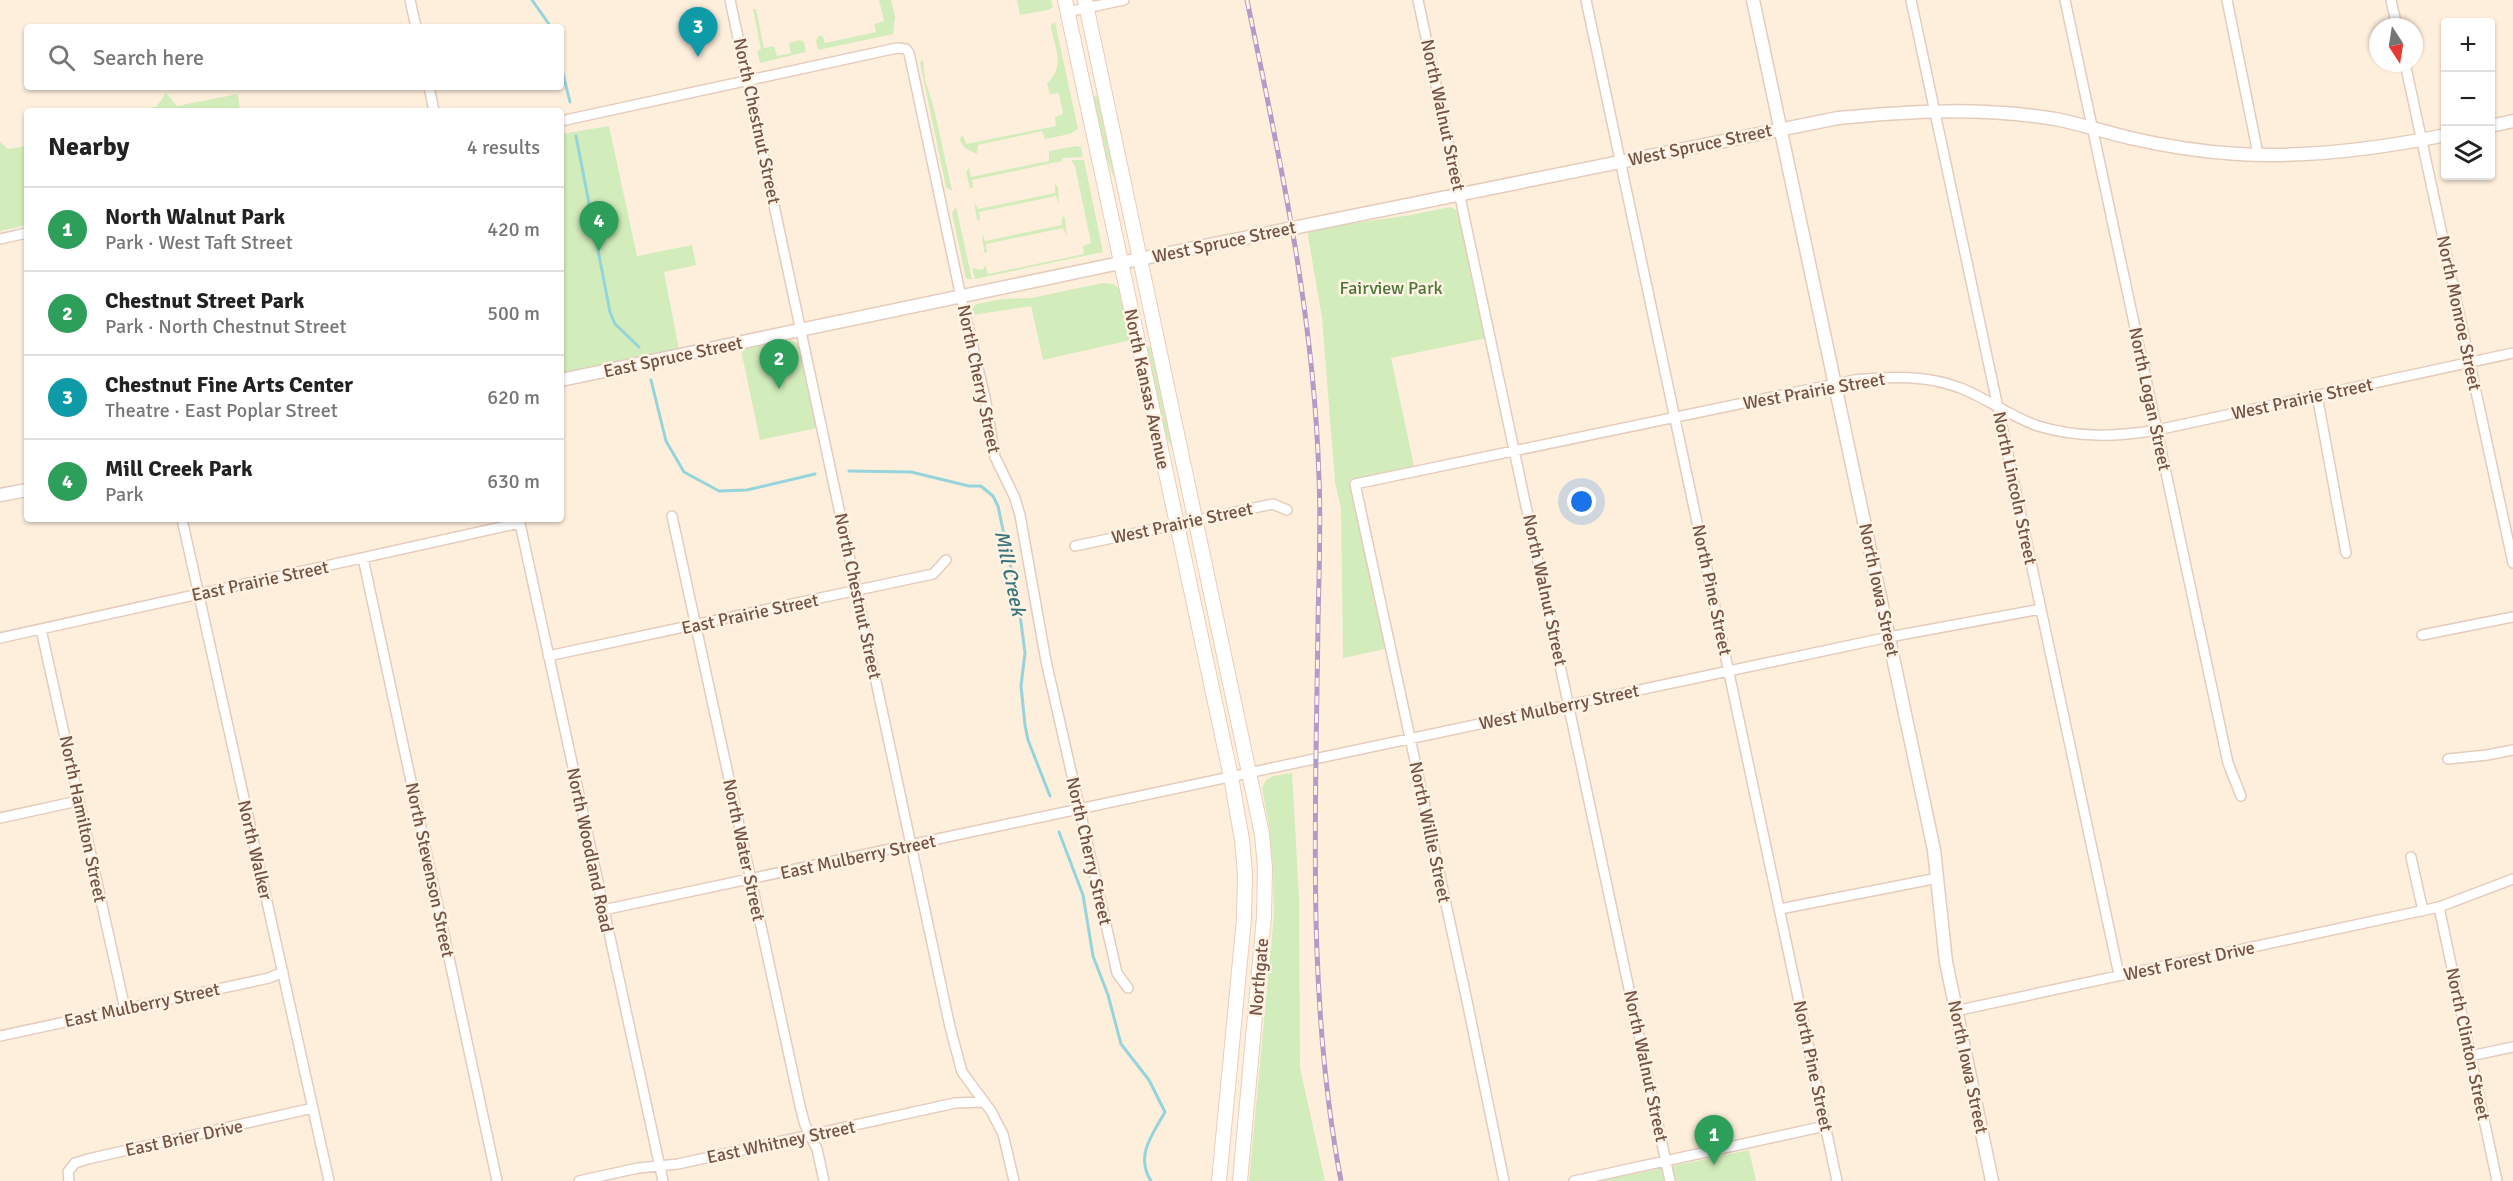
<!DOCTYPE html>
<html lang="en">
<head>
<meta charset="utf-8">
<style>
	body { margin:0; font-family:Signika,sans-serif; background:#f2f2f2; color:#222 }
	.controls { position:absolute; right:18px; top:18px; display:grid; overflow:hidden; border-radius:6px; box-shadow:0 2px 4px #0004 }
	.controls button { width:54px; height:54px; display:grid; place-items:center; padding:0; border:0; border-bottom:2px solid #e0e0e0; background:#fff; color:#222; font:30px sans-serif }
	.compass { position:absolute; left:2369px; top:18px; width:54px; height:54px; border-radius:50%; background:#fff; box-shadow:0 2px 4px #0004; rotate:168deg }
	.you { position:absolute; left:1582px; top:502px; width:21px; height:21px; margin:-15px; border:4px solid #fff; border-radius:50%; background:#1a73e8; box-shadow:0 0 0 9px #1a73e833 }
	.badge { display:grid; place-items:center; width:39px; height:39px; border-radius:50%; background:#2563eb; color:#fff; font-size:20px; font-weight:700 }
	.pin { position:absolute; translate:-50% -50px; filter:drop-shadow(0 2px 3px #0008) }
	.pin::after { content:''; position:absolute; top:32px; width:21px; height:18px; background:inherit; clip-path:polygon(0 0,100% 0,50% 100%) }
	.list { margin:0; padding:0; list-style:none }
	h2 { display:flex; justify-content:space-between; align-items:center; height:78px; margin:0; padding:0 24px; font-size:26px }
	h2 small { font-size:20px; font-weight:400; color:#767676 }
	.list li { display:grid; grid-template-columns:39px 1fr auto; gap:18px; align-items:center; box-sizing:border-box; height:84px; padding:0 24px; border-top:2px solid #e0e0e0 }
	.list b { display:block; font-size:22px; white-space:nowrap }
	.list p { margin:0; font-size:20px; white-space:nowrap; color:#767676 }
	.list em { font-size:20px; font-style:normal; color:#767676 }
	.icon { flex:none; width:33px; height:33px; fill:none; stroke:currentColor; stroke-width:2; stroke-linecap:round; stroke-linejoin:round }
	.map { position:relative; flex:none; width:2513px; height:1181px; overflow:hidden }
	.search { position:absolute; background:#fff; box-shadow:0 2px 4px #0004; left:24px; top:24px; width:540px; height:66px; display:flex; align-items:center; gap:15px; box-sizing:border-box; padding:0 21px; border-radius:6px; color:#767676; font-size:22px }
	.panel { position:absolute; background:#fff; box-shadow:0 2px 4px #0004; left:24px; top:108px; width:540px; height:414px; border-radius:6px }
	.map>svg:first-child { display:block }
	.green { fill:#d2ecbb }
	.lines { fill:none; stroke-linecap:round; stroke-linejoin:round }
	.stream { stroke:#96d4db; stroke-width:3 }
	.minor-casing { stroke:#e4ccbc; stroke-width:12 }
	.tertiary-casing { stroke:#e4ccbc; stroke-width:15 }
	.secondary-casing { stroke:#eacdb8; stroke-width:16 }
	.minor { stroke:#fff; stroke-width:9 }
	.tertiary { stroke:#fff; stroke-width:12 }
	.secondary { stroke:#fff; stroke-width:14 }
	.rail-casing { stroke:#b19cc7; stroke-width:5 }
	.rail { stroke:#fff3e5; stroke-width:3; stroke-dasharray:9; stroke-linecap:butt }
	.labels { text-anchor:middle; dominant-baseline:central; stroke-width:5; stroke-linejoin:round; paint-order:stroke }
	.street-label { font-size:18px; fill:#755344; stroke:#fff3e5 }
	.park-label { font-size:18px; fill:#4e7639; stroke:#fff3e5 }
	.water-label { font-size:20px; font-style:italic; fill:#37757c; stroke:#fff3e5 }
</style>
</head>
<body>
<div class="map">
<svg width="2513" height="1181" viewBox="0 0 2513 1181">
	<rect width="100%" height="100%" fill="#feefdd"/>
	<path class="green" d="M879,0H891L895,16L893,34L818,50L816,41L819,35L823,37L825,43L876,32L874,24L884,21Z
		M1017,0H1051L1053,7L1048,10L1020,15Z
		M753,9H756L764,48L774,46L777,56L791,53L789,43L800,40L804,42L806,52L760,63L757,51L761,49Z
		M1055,22L1078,129L1070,134L1045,139L1042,131L978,145L977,154L965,148L960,141L961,136L964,137L966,144L1056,126L1055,117L1063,114L1059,93L1050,94L1047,84C1065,65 1056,52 1051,28V25Z
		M923,59L925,80L934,108L952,191L946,187L920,63Z
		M166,93L177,106L238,94L240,111H138L157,106Z
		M1098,96L1100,100L1118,175L1113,176L1107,159L1093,97Z
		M609,126L637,256L692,245L696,265L664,272L679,350L561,374V134Z
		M0,142L8,149L27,146V225L0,231Z
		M1077,146L1081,147L1083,157L1062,158V161L972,180L973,188H970L966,171L969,168L971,177L1049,161V151Z
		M1071,160H1084L1103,252L975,279L972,268L983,270L985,265L988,274L1084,254L1083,246L1091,243L1075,166Z
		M1055,184L1058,187L1059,204L1056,196L979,212L980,220H977L974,201L978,209L1055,193Z
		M956,207L957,211L972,279H966L952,213Z
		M1450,207L1455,209L1461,217L1487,338L1391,358L1414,466L1349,480L1385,649L1343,658L1341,509L1335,482L1322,318L1307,230L1411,215Z
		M1062,216L1065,218L1067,236L1063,228L986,244L987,253L984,252L982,233L985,241L1062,225Z
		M1103,283L1113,284L1119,288L1131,340L1043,360L1031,306L973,315L972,308L977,304L1002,299L1031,298Z
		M790,340L798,343L800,347L817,428L760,440L741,350Z
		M1151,346L1155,353L1175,444L1170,445L1165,432L1147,347Z
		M1292,773L1299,897L1300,1068L1325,1181H1249L1274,914L1273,868L1269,825L1262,788L1266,780L1273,776Z
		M1749,1150L1756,1181H1601Z"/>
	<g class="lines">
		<path class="stream" d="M532,0L551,27
			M561,66L570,102
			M576,136L610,312L615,324L639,347
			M651,380L666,441L684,472L719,491L747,490L815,474
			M849,471L911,472L969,486H981L993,496L998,506L1019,607L1025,653L1021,686L1025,725L1028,740L1050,796
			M1059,832L1083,895L1093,956L1108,995L1121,1044L1149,1080L1165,1112C1152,1135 1135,1156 1151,1181"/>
		<g class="minor-casing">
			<path id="minor" d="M410,0L416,27
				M730,0L950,1027L962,1072L991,1111L1003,1134L1014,1181
				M1418,0L1670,1181
				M1586,0L1837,1181
				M1911,0L2119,975
				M2065,0L2228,763L2241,796
				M2227,0L2258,154
				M2391,0L2397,27
				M1067,12L1124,0
				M2405,63L2513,563
				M429,87L434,111
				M561,121L897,48L906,49L909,53L961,297L985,397L995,457L1015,498L1020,515L1046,661L1117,973L1128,988
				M0,239L27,233
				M2317,395L2346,553
				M672,516L800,1106L805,1125L817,1149L824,1181
				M182,519L329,1181
				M519,519L663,1181
				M1075,546L1273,504L1287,510
				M363,558L497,1181
				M41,629L125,1009
				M2422,635L2513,617
				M0,638L520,523
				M548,656L933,574L946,560
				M2448,759L2487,755L2513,750
				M0,818L78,801
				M2411,857L2423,911
				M2439,907L2497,1181
				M1780,909L1938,878
				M603,910L1889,637L2041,609
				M1955,1011L2439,907L2513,879
				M0,1036L269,978L283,972
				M2470,1056L2513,1047
				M69,1181L68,1172L75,1163L88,1159L313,1108
				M579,1181L638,1168L678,1164L955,1103L983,1102
				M1504,1181L1467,1001L1355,484L1854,380C1890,376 1929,375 1963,389C1989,400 2012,417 2038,426C2078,438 2116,437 2157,430L2513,353
				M1574,1181L1825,1126"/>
		</g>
		<g class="tertiary-casing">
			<path id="tertiary" d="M1753,0L1934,850L1946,962L1992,1181
				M2490,126L2513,121
				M561,380L1120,263L1838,118C1910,111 1983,107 2055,119C2081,124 2105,132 2130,138C2165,146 2202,152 2238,154C2308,158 2377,149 2446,135
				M0,495L27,490"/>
		</g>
		<g class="secondary-casing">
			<path id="secondary" d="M1065,0L1231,777L1242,840L1245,874L1244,919L1219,1181
				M1085,0L1262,834L1265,868L1264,917L1240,1181"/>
		</g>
		<use href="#minor" class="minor"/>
		<use href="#tertiary" class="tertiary"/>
		<use href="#secondary" class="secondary"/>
		<g class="rail-casing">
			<path id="rail" d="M1247,0C1280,160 1314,313 1319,478C1321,525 1319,573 1318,621C1316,807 1306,997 1341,1181"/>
		</g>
		<use href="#rail" class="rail"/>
	</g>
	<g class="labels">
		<g class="street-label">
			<text transform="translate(1443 115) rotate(78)">North Walnut Street</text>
			<text transform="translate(757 121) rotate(78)">North Chestnut Street</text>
			<text transform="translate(1700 145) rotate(-12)">West Spruce Street</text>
			<text transform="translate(1224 242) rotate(-12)">West Spruce Street</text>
			<text transform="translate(2459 313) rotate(78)">North Monroe Street</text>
			<text transform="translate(673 357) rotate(-12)">East Spruce Street</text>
			<text transform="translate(979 379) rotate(78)">North Cherry Street</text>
			<text transform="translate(1147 389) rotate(78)">North Kansas Avenue</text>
			<text transform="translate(1814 391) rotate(-10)">West Prairie Street</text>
			<text transform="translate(2150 399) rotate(78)">North Logan Street</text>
			<text transform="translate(2302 399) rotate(-12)">West Prairie Street</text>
			<text transform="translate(2015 488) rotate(78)">North Lincoln Street</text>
			<text transform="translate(1182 523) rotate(-12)">West Prairie Street</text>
			<text transform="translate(260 581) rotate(-12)">East Prairie Street</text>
			<text transform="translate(1545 590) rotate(78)">North Walnut Street</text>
			<text transform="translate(1712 590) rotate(78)">North Pine Street</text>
			<text transform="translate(1879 590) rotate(78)">North Iowa Street</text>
			<text transform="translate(858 596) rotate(78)">North Chestnut Street</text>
			<text transform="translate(750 614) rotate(-12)">East Prairie Street</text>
			<text transform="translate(1559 707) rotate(-12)">West Mulberry Street</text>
			<text transform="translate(83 819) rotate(78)">North Hamilton Street</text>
			<text transform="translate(1430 832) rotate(78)">North Willie Street</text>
			<text transform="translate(255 850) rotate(77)">North Walker</text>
			<text transform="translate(590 850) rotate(78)">North Woodland Road</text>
			<text transform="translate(744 850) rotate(78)">North Water Street</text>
			<text transform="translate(1089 851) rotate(77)">North Cherry Street</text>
			<text transform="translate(858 857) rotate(-12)">East Mulberry Street</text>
			<text transform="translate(430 870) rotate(78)">North Stevenson Street</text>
			<text transform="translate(2189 961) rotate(-12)">West Forest Drive</text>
			<text transform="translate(1259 977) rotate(-85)">Northgate</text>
			<text transform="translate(142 1005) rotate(-12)">East Mulberry Street</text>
			<text transform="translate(2468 1044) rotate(78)">North Clinton Street</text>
			<text transform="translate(1646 1066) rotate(78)">North Walnut Street</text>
			<text transform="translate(1813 1066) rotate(78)">North Pine Street</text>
			<text transform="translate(1968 1067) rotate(78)">North Iowa Street</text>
			<text transform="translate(184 1138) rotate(-12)">East Brier Drive</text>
			<text transform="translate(781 1142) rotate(-12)">East Whitney Street</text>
		</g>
		<g class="park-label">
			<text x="1391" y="288">Fairview Park</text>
		</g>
		<g class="water-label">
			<text transform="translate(1010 573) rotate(78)">Mill Creek</text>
		</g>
	</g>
</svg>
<div class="controls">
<button>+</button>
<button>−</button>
<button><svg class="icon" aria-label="layers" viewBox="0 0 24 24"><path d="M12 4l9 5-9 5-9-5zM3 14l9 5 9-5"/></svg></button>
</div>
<svg class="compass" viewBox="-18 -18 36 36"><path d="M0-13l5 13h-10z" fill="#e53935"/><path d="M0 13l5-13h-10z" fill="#767676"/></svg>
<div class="you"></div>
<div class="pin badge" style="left:1714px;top:1165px;background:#2e9e5b">1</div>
<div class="pin badge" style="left:779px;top:389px;background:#2e9e5b">2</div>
<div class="pin badge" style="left:698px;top:57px;background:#0f9aa8">3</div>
<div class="pin badge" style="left:599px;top:251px;background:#2e9e5b">4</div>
<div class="search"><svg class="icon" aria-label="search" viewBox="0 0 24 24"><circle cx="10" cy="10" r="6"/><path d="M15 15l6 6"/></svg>Search here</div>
<section class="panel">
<h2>Nearby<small>4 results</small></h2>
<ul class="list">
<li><span class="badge" style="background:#2e9e5b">1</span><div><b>North Walnut Park</b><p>Park · West Taft Street</p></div><em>420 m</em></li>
<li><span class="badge" style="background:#2e9e5b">2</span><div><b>Chestnut Street Park</b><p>Park · North Chestnut Street</p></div><em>500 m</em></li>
<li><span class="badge" style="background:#0f9aa8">3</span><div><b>Chestnut Fine Arts Center</b><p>Theatre · East Poplar Street</p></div><em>620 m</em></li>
<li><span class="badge" style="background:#2e9e5b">4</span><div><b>Mill Creek Park</b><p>Park</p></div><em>630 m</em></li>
</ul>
</section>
</div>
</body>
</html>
